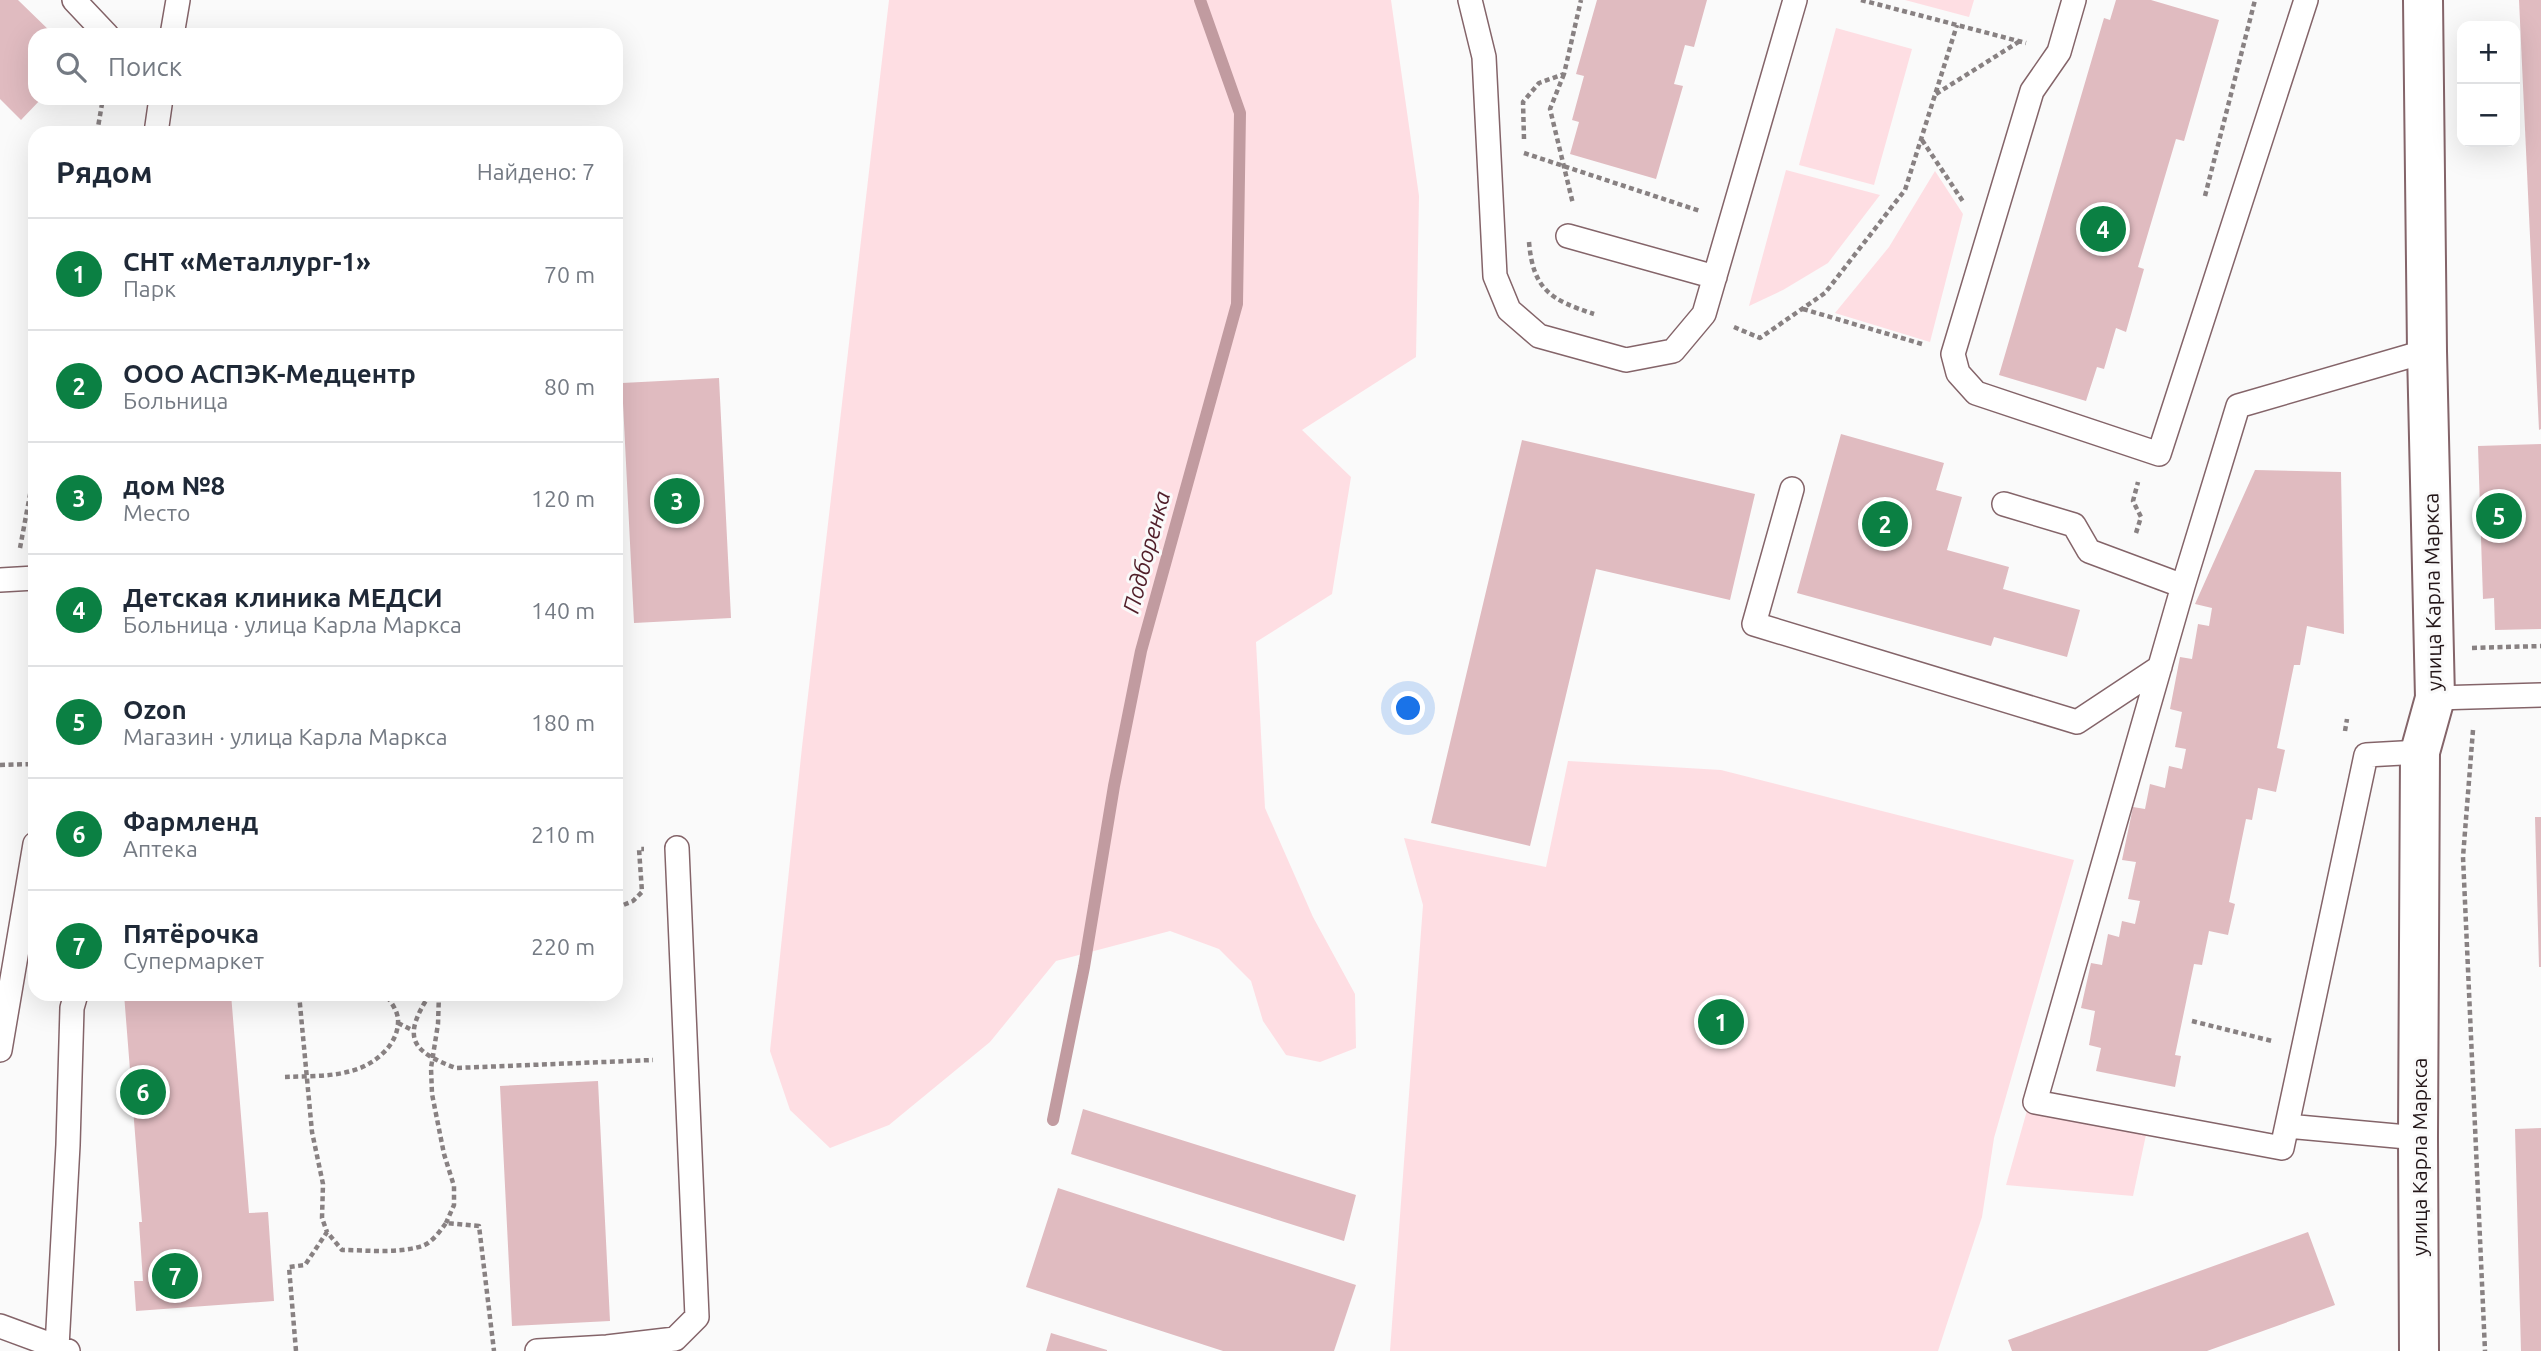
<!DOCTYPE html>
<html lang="ru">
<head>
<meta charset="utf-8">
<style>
	body { margin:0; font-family:Ubuntu,sans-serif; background:#f2f2f3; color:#1f2937 }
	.controls { position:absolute; right:21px; top:21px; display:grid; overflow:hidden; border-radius:14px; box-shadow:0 7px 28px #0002 }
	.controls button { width:63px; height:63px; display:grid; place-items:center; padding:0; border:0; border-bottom:2px solid #e0e1e3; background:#fff; color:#1f2937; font:35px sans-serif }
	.you { position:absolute; left:1409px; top:709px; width:24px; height:24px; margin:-18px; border:5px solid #fff; border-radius:50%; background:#1a73e8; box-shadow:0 0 0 10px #1a73e833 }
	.badge { display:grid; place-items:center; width:46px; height:46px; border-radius:50%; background:#0b8043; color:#fff; font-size:23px; font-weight:700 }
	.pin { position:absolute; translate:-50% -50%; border:4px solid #fff; box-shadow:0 2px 7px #0006 }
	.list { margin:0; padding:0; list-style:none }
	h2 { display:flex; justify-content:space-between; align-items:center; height:91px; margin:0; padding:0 28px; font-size:30px }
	h2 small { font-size:23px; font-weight:400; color:#747a83 }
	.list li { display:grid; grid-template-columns:46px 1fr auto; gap:21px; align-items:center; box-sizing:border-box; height:112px; padding:0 28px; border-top:2px solid #e0e1e3 }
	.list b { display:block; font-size:26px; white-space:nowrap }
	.list p { margin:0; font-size:23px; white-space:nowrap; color:#747a83 }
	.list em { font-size:23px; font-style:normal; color:#747a83 }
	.icon { flex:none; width:38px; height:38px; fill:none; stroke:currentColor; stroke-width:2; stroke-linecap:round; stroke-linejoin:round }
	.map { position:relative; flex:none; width:2541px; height:1351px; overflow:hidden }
	.search { position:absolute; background:#fff; box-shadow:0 7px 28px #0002; left:28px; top:28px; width:595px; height:77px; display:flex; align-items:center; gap:18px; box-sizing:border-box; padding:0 24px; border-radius:21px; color:#747a83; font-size:26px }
	.panel { position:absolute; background:#fff; box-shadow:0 7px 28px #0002; left:28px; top:126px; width:595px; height:875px; border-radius:21px }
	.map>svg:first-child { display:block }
	.green { fill:#fedee3 }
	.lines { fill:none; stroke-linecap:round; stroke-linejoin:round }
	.stream { stroke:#c19ba0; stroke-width:12 }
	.building { fill:#e0bbc0 }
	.service-casing { stroke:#846469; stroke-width:26 }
	.minor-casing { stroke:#846469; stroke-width:42 }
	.path { stroke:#888182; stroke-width:4.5; stroke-dasharray:5 3.5; stroke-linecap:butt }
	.service { stroke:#fff; stroke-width:23 }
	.minor { stroke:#fff; stroke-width:38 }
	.labels { text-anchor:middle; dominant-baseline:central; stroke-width:6; stroke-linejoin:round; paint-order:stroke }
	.street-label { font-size:21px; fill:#231618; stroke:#fafafa }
	.water-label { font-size:23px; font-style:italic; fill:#501e29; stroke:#fafafa }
</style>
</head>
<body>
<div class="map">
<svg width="2541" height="1351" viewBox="0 0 2541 1351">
	<rect width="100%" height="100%" fill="#fafafa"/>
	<path class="green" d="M889,0H1391L1419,196L1416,357L1302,430L1351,477L1332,594L1256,642L1265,808L1313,917L1355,994L1356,1048L1320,1062L1286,1055L1263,1021L1251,981L1219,949L1170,931L1056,961L990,1042L889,1125L830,1148L790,1110L770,1051L802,747Z
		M1905,0H1974L1969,17Z
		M1836,28L1912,49L1874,185L1799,165Z
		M1786,170L1880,195L1828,263L1783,290L1749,306Z
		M1935,171L1963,214L1930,342L1835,313L1889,247Z
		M1568,761L1721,770L2074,860L1994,1138L1982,1217L1938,1351H1390L1423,905L1404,838L1546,867Z
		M2028,1107L2147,1130L2133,1196L2006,1185Z"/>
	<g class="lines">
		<path class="stream" d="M1053,1120L1084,967L1114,786L1141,651L1237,304L1240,113L1200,0"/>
	</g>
	<path class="building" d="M0,0H18L54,35H35V98H42L21,120L0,99Z
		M1597,0H1707L1694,47L1685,45L1674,84L1683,86L1656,179L1570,154L1579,122L1572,120L1584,76L1576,74Z
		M2116,0H2151L2219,20L2184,141L2176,139L2138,267L2144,269L2126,332L2116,328L2104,369L2097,367L2086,401L1999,375L2104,18L2110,20Z
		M2519,0H2541V429L2539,430Z
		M719,378L731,618L634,623L622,383Z
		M1841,434L1944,463L1936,490L1962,497L1947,550L2009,567L2003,589L2080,610L2067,657L1994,637L1991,646L1797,593Z
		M1522,440L1755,494L1730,600L1596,569L1530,846L1431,823Z
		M2541,444V629L2495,630L2494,598L2483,599L2478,446Z
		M2255,470L2341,472L2344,634L2307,626L2300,665H2294L2277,748L2285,750L2276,792L2258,788L2252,820L2246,819L2229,902L2235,904L2228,935L2209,931L2202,965L2194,964L2175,1055L2181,1056L2175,1087L2096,1071L2101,1048L2089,1045L2095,1011L2081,1008L2091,963L2102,965L2108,934L2119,937L2122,921L2135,924L2140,901L2128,899L2136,862L2122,860L2133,807L2145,809L2150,784L2165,788L2169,766L2182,769L2186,749L2175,747L2182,712L2170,709L2180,657L2192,659L2198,624L2209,626L2212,608L2195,604Z
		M2535,817H2541V967H2539Z
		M124,994H231L249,1213L268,1212L274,1301L136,1311L134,1281H143L139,1222H142Z
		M598,1081L610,1321L512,1326L500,1086Z
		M1083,1109L1356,1195L1344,1241L1071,1154Z
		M2541,1128V1351H2521L2515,1129Z
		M1058,1188L1356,1285L1334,1351H1223L1026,1287Z
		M2308,1232L2335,1305L2207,1351H2012L2008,1340Z
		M1051,1333L1107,1350V1351H1046Z"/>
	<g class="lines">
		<g class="service-casing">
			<path id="service" d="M74,0L107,35
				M1470,0L1484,57L1495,276L1509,310L1539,336L1626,360L1673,351L1704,314L1795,0
				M2074,0L2059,52L2032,91L1953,354L1958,373L1976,393L2159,454L2306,0
				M172,35L178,0
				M156,133L161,98
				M1568,236L1715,277
				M1792,489L1754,624L2077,722L2160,667
				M2004,504L2074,525L2089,551L2183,586
				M0,580L35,578
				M2435,698L2541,695
				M2420,752L2366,755L2282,1148L2035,1102L2183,586L2238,406L2427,351
				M0,1050L35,844
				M2287,1126L2418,1138
				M0,1326L68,1351
				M57,1347L68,1145L72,1008L76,994
				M537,1351L607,1347L675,1339L697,1317L677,848"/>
		</g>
		<g class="minor-casing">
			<path id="minor" d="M2419,1351L2418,1138L2420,752L2435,698L2427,351L2423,0"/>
		</g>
		<path class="path" d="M1861,0L2026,43
			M1564,74L1550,109L1573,204
			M1936,94L2020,41
			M97,133L103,98
			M1524,139L1523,102L1539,83L1564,74L1581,0
			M1922,140L1964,203
			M1524,153L1700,211
			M2205,196L2255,0
			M1529,242C1533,290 1551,300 1594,314
			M1803,309L1922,344
			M1734,327L1760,338L1825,293L1905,190L1957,25
			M2136,533L2141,517L2133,501L2138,482
			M20,548L35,468
			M2472,648L2541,646
			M2473,730L2463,857L2485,1351
			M2345,731L2347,719
			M0,765L35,764
			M616,908L633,901L642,892L639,849H644
			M299,994L312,1132L323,1184L322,1218L327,1232
			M430,994C402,1037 410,1051 456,1068L653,1060
			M439,994L438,1024L431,1068L432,1094L444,1154L454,1186V1205L446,1223
			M2192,1021L2272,1041
			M398,1023L412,1030
			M285,1077C306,1076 330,1077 351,1071C372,1066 397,1047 398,1023C399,1012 391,1002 385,994
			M296,1351L289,1267L305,1265L327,1232L342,1250C367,1250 397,1254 422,1246C432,1243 440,1231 446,1223L479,1226L494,1351"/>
		<use href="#service" class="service"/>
		<use href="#minor" class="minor"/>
	</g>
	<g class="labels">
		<g class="street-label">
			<text transform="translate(2432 592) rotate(-91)">улица Карла Маркса</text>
			<text transform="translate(2419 1157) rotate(-90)">улица Карла Маркса</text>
		</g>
		<g class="water-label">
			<text transform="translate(1146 552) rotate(-75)">Подборенка</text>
		</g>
	</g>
</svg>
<div class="controls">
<button>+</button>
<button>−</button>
</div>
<div class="you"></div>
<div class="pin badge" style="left:1721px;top:1022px">1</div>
<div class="pin badge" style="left:1885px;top:524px">2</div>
<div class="pin badge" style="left:677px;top:501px">3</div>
<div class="pin badge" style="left:2103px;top:229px">4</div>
<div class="pin badge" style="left:2499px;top:516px">5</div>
<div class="pin badge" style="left:143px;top:1092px">6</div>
<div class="pin badge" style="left:175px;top:1276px">7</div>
<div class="search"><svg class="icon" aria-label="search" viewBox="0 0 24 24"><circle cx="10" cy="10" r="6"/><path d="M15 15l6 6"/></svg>Поиск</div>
<section class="panel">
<h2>Рядом<small>Найдено: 7</small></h2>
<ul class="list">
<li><span class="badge">1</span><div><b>СНТ «Металлург-1»</b><p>Парк</p></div><em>70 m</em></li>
<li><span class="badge">2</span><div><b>ООО АСПЭК-Медцентр</b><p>Больница</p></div><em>80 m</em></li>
<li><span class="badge">3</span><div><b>дом №8</b><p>Место</p></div><em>120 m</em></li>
<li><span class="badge">4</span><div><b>Детская клиника МЕДСИ</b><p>Больница · улица Карла Маркса</p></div><em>140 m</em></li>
<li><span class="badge">5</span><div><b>Ozon</b><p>Магазин · улица Карла Маркса</p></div><em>180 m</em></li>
<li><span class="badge">6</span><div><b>Фармленд</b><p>Аптека</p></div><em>210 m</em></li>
<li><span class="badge">7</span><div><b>Пятёрочка</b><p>Супермаркет</p></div><em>220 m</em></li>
</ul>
</section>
</div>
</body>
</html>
